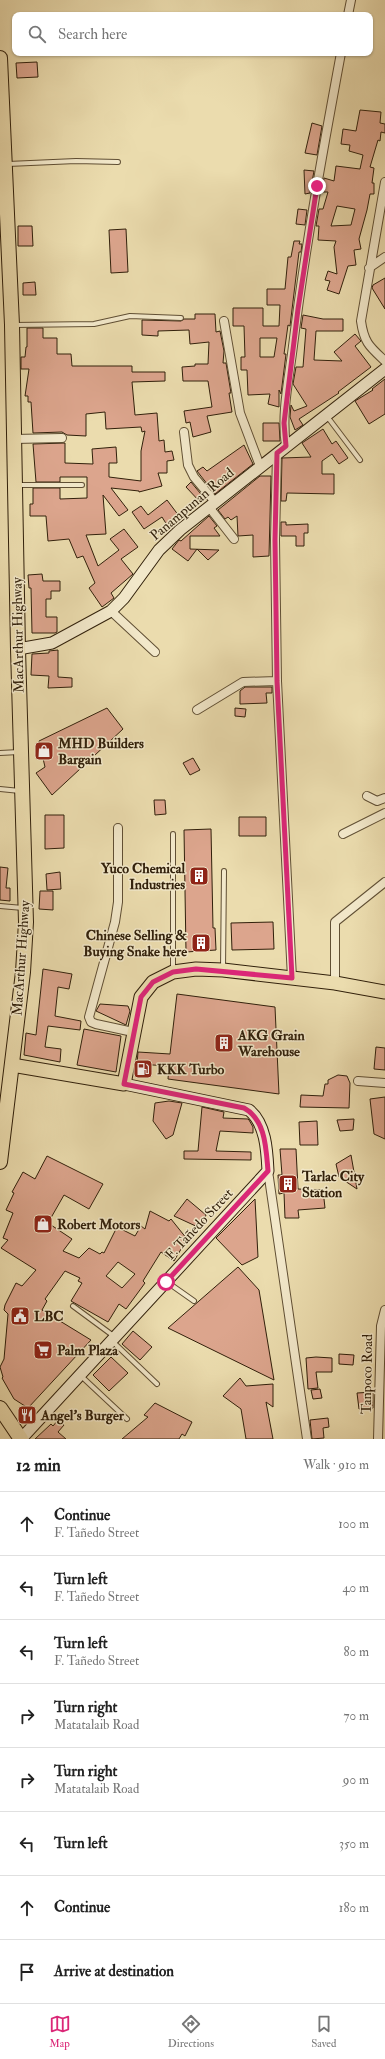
<!DOCTYPE html>
<html lang="en">
<head>
<meta charset="utf-8">
<style>
	body { margin:0; font-family:"IM FELL Double Pica",serif; background:#f2f2f2; color:#222 }
	.stop { position:absolute; width:12px; height:12px; margin:-9px; border:3px solid #db2777; border-radius:50%; background:#fff }
	.stop.end { background:#db2777; border-color:#fff; box-shadow:0 1px 4px #0008 }
	.list { margin:0; padding:0; list-style:none }
	h2 { display:flex; justify-content:space-between; align-items:center; height:52px; margin:0; padding:0 16px; font-size:17px }
	h2 small { font-size:13px; font-weight:400; color:#767676 }
	.list li { display:grid; grid-template-columns:26px 1fr auto; gap:12px; align-items:center; box-sizing:border-box; height:64px; padding:0 16px; border-top:1px solid #e0e0e0 }
	.list b { display:block; font-size:15px; white-space:nowrap }
	.list p { margin:0; font-size:13px; white-space:nowrap; color:#767676 }
	.list em { font-size:13px; font-style:normal; color:#767676 }
	.icon { flex:none; width:22px; height:22px; fill:none; stroke:currentColor; stroke-width:2; stroke-linecap:round; stroke-linejoin:round }
	.map { position:relative; flex:none; width:385px; height:1439px; overflow:hidden }
	.search { position:absolute; background:#fff; box-shadow:0 1px 3px #0004; left:12px; right:12px; top:12px; height:44px; display:flex; align-items:center; gap:10px; box-sizing:border-box; padding:0 14px; border-radius:8px; color:#767676; font-size:15px }
	.sheet { height:564px; background:#fff }
	nav { display:flex; justify-content:space-around; align-items:center; box-sizing:border-box; height:56px; border-top:1px solid #e0e0e0; background:#fff; font-size:11px; color:#767676 }
	nav a { display:grid; justify-items:center; gap:2px }
	nav .on { color:#db2777 }
	.map>svg:first-child { display:block }
	.building { fill:#dca58d; stroke:#31200b; fill-rule:evenodd }
	.lines { fill:none; stroke-linecap:round; stroke-linejoin:round }
	.lane-casing { stroke:#604f34; stroke-width:6 }
	.street-casing { stroke:#604f34; stroke-width:10 }
	.secondary-casing { stroke:#31200b; stroke-width:13 }
	.primary-casing { stroke:#31200b; stroke-width:15 }
	.highway-casing { stroke:#31200b; stroke-width:16 }
	.lane { stroke:#f2e8ca; stroke-width:4 }
	.street { stroke:#f2e8ca; stroke-width:8 }
	.secondary { stroke:#f2e8ca; stroke-width:11 }
	.primary { stroke:#ebdcae; stroke-width:13 }
	.highway { stroke:#ebdcae; stroke-width:14 }
	.route { stroke:#db2777; stroke-width:5 }
	.labels { text-anchor:middle; dominant-baseline:central; stroke-width:3; stroke-linejoin:round; paint-order:stroke }
	.street-label { font-size:14px; fill:#31200b; stroke:#f2e8ca }
	.poi-label { font-size:14px; font-weight:bold; fill:#31200b; stroke:#f2e8ca; text-anchor:start }
</style>
</head>
<body>
<div class="map">
<svg width="385" height="1439" viewBox="0 0 385 1439">
	<rect width="100%" height="100%" fill="#ebdcae"/>
	<filter id="stains"><feTurbulence type="fractalNoise" baseFrequency=".005" numOctaves="4"/><feColorMatrix values="0 0 0 0 .2 0 0 0 0 .09 0 0 0 0 .02 0 0 0 .5 -.17"/></filter>
	<radialGradient id="worn" r=".72"><stop offset=".6" stop-color="#630" stop-opacity="0"/><stop offset="1" stop-color="#630" stop-opacity=".3"/></radialGradient>
	<path class="building" d="M37,62L38,77L17,78L16,63Z
		M360,110L381,112L380,123L385,124V133L381,132L380,141L378,140L370,167L374,168L372,183H374V194H370L367,210L359,239L361,249L354,250L356,265L348,266L339,294L327,290L330,281L325,280L328,271L337,274L334,247L336,241L318,240L319,226H316L319,209H323L328,192H322L324,178L334,181L336,166L360,169L363,155L349,151L350,145L341,144L343,129L356,131ZM337,206L355,209L351,225L331,226Z
		M312,123L322,126L317,155L305,153Z
		M304,170L314,171L310,193L305,194Z
		M298,209L307,210L305,225L296,224Z
		M18,226H32L33,246H18Z
		M126,229L128,272L111,273L109,230Z
		M294,241H300L299,244H302L301,252H299L290,326L288,325L284,354H286L281,394L279,390V407L268,404L270,394L248,395L247,370H241V357H245L244,326H233V308H263V326H279L280,305H267V289H285L288,257H291ZM260,338H277L274,357H260Z
		M385,278V309L372,288L373,285Z
		M35,282L36,295H23V283Z
		M195,314H215L216,332L220,331L224,351L223,363H226L231,393H229L232,412L207,416L211,432L193,437L190,422L186,423L184,411L212,407L208,381H183L182,367L195,366V364H208L209,342L190,344L189,330L158,331V336L142,335V320L181,321L184,319H195Z
		M303,315L323,319H343V331H316L314,360L342,361L334,352L355,334L361,341L355,346L371,367L338,392L339,393L299,419L303,425L295,430L290,417L291,405L294,411L307,406L293,384L296,367H303L306,329L301,328Z
		M27,328H43V338H57V354H71L72,366H132V372H165V381L132,382L135,415L157,413L159,441L164,440L165,452L172,451L174,460L167,461V473H158L162,486L139,492V491L111,488L128,510L119,516L103,495L106,534L86,535L98,566L119,550L110,539L124,529L138,547L121,559L133,574L111,593L114,598L102,607L89,588L95,583L83,556L77,558L69,539L48,541L46,516H30V504H33V488H60V499L87,498V477H60V482H36L33,444L65,443V463L93,464L92,449L116,447L117,463H109V477L141,481V451L145,431L142,432L141,427L106,429L105,412L86,414V436L67,435L62,432L33,433L31,402H28V396H25L29,369H21V357H25L26,347H27Z
		M385,379V414L369,424L355,401L373,390L372,389Z
		M263,423H279L280,441H263Z
		M323,429L332,444L336,441L348,458L339,464L332,454L322,461V474H334V494L287,493L286,501H281L282,458L311,457L302,443Z
		M244,445L253,464L215,494L197,471L203,467L207,471Z
		M260,476H271L269,556L253,557V535L238,536L237,516L231,520L228,517L225,519L218,510Z
		M191,482L205,499L201,503L186,487Z
		M167,500L179,516L167,525L162,517L144,529L132,512L141,506L148,515Z
		M209,516L217,526L214,528L220,536H190V549L219,550L208,560L197,549L188,561L172,549L179,540L181,541Z
		M281,522H286V525L308,524V533H304V546H296V536H281Z
		M42,574L43,581H60V591H51V599H46V617H57V632L55,633H32L31,588H29L28,575Z
		M58,650V677L72,678V687L48,688L49,676L31,675L32,654L49,653V651Z
		M245,687H272V693H266L267,703L240,704V691Z
		M107,708L123,729L52,795L36,773L45,767L39,741Z
		M235,708L246,709L245,717L235,716Z
		M193,758L200,770L190,775L183,763Z
		M154,800H165L166,814L155,815Z
		M45,815H64V848L45,849Z
		M239,817H266V836H239Z
		M211,829L213,928H215L216,950L186,952L184,830Z
		M0,867L8,868L6,888H10V901L0,900Z
		M60,872L61,889L47,890L46,874Z
		M40,891H53V910L39,909Z
		M273,922L274,949L232,950L231,923Z
		M43,969L72,974L69,989L58,987L55,1016L81,1021L80,1030L48,1026L45,1047L61,1049L60,1062L24,1055L26,1033L36,1035Z
		M177,994L275,1007L279,1094L168,1079L169,1066L137,1064L138,1052L170,1054Z
		M100,1004L128,1006L130,1011L126,1025L96,1011Z
		M84,1029L121,1036L116,1072L77,1065Z
		M376,1047L385,1048V1070L374,1069Z
		M338,1075L347,1076L350,1083L349,1108L300,1107L301,1095L323,1096L325,1084H328V1080Z
		M385,1097V1139L374,1134L370,1099Z
		M169,1101L182,1103L173,1135L166,1139L153,1121L155,1103Z
		M202,1107L224,1112L223,1118L248,1119L249,1120L253,1127V1133L220,1131L216,1151L251,1152V1160L184,1159V1151H198Z
		M354,1119L353,1130L340,1131L337,1120Z
		M317,1121L318,1145H300L299,1122Z
		M280,1149H296L298,1189L323,1190L325,1208L298,1210L299,1218H285L284,1193L279,1194L278,1175H282Z
		M351,1155L357,1189L339,1177L336,1164Z
		M47,1156L103,1184L89,1209L64,1195L48,1223L72,1239L63,1251L79,1258L89,1248L100,1254L102,1252L104,1253L117,1227L135,1236L141,1226L145,1229L150,1211L169,1221L171,1219L187,1239L174,1261L161,1252L143,1281L145,1283L126,1309L119,1304L108,1322L71,1301L82,1283L78,1281L80,1278L65,1271L45,1299L47,1301L42,1310L91,1340L28,1408L14,1399L2,1378L3,1377L0,1367L4,1359L8,1314L4,1310L5,1305L16,1283L22,1286L36,1270L1,1248L8,1240L3,1238L13,1213L6,1210L14,1193L12,1192L23,1172L35,1179ZM118,1262L135,1274L122,1288L106,1276Z
		M187,1199L206,1215L200,1228L174,1216Z
		M255,1199L258,1257L242,1265L216,1238Z
		M238,1267L259,1290L274,1380L168,1328Z
		M133,1331L152,1347L140,1360L122,1344Z
		M339,1354L354,1355L353,1365L339,1364Z
		M111,1357L128,1373L109,1391L93,1375Z
		M316,1357L332,1358V1372H316L318,1388L308,1389L306,1358Z
		M240,1378L246,1386L273,1384V1407L266,1402L273,1439H246L241,1409L223,1396Z
		M320,1389L322,1398L313,1399L311,1390Z
		M373,1392V1408L359,1409L357,1393Z
		M155,1403L192,1422L185,1436L182,1434L179,1439H122L148,1417L144,1415Z
		M328,1418L329,1427L323,1428L324,1438L312,1439L310,1420Z
		M58,1420L64,1425L58,1432L66,1439H35L51,1424L53,1426Z"/>
	<g class="lines">
		<g class="lane-casing">
			<path id="lane" d="M8,164L76,161L118,162
				M14,325L94,324L130,316L181,318
				M326,415L360,460
				M18,485H82
				M0,753L19,752
				M0,789L20,791
				M173,834V969
				M0,906L23,908
				M223,969L224,871
				M167,1282L194,1301
				M73,1306L115,1337
				M112,1341L157,1384
				M80,1375L127,1419"/>
		</g>
		<g class="street-casing">
			<path id="street" d="M348,15L351,0
				M385,182L361,321C364,343 370,347 385,361
				M369,268L385,257
				M224,321L240,413L260,466
				M184,432L188,465L194,477L215,502
				M14,439L62,438
				M286,446C281,413 289,379 293,346C305,248 323,150 341,53
				M277,453L275,540L277,681L292,978
				M209,507L234,539
				M111,611L155,652
				M197,710L243,682L277,681
				M367,796L377,801L385,798
				M118,828V902L115,922L89,1017L91,1022L96,1024L133,1032
				M343,834L385,813
				M335,983V922L385,882
				M358,1081L385,1083
				M268,1171L307,1439
				M378,1439L381,1326L385,1310"/>
		</g>
		<g class="secondary-casing">
			<path id="secondary" d="M18,649L52,643L111,611L124,598L159,550L180,530L385,369
				M21,1439L268,1171C267,1151 266,1124 249,1110L124,1084"/>
		</g>
		<g class="primary-casing">
			<path id="primary" d="M12,1065L124,1084L141,997L153,982L173,972L196,969L223,970L335,983L385,992"/>
		</g>
		<g class="highway-casing">
			<path id="highway" d="M0,58L12,325L18,649L26,922L23,972L0,1162
				M0,1408L21,1439"/>
		</g>
		<use href="#lane" class="lane"/>
		<use href="#street" class="street"/>
		<use href="#secondary" class="secondary"/>
		<use href="#primary" class="primary"/>
		<use href="#highway" class="highway"/>
	</g>
	<g class="lines">
		<path class="route" d="M166,1282L268,1171C266,1149 266,1120 244,1108L124,1084L141,997L153,982L173,972L196,969L292,978L277,681L275,540L277,453L286,446L284,423L298,309L317,186"/>
	</g>
	<defs>
		<g id="shop-square" transform="scale(1)"><rect x="-9" y="-9" width="18" height="18" rx="4" fill="#8f2418" stroke="#f2e8ca"/><path d="M-5-2.5h2.3a2.7 3.5 0 0 1 5.4 0H5L5.5 6h-11ZM-1.5-2.5h3a1.5 2.3 0 0 0-3 0Z" fill="#fff"/></g>
		<g id="building-square" transform="scale(1)"><rect x="-9" y="-9" width="18" height="18" rx="4" fill="#8f2418" stroke="#f2e8ca"/><path d="M-4-6H4V6H1V3H-1V6H-4ZM-2.5-4.3h1.7v1.8h-1.7ZM.8-4.3h1.7v1.8H.8ZM-2.5-1h1.7V.8h-1.7ZM.8-1h1.7V.8H.8Z" fill="#fff"/></g>
		<g id="fuel-square" transform="scale(1)"><rect x="-9" y="-9" width="18" height="18" rx="4" fill="#8f2418" stroke="#f2e8ca"/><path d="M-5.5-6h7V0h2V4h1.3V-2.5L3-4.5l.8-.8L6-3V5H2.5V1h-1V6h-7ZM-4.2-4.7v3.2H.2V-4.7Z" fill="#fff"/></g>
		<g id="civic-square" transform="scale(1)"><rect x="-9" y="-9" width="18" height="18" rx="4" fill="#8f2418" stroke="#f2e8ca"/><path d="M-.6-6.5H3V-4.5H.6V-3L4-1V1h2V6H-6V1h2V-1L-.6-3ZM-1.2 2.5V6h2.4V2.5Z" fill="#fff"/></g>
		<g id="supermarket-square" transform="scale(1)"><rect x="-9" y="-9" width="18" height="18" rx="4" fill="#8f2418" stroke="#f2e8ca"/><path d="M-6-5.5h2.5l.6 2H6L4.5 2H-2.5L-4.4-4H-6ZM-1.5 3.2a1.3 1.3 0 1 0 .1 0ZM3 3.2a1.3 1.3 0 1 0 .1 0Z" fill="#fff"/></g>
		<g id="restaurant-square" transform="scale(1)"><rect x="-9" y="-9" width="18" height="18" rx="4" fill="#8f2418" stroke="#f2e8ca"/><path d="M-5-6h1v4h1v-4h1v4h1v-4h1v5L-1.5 .5V6h-2V.5L-5-1ZM5-6V6H3V1.5H1.5Q1.5-4 5-6Z" fill="#fff"/></g>
	</defs>
	<g fill-rule="evenodd">
		<use href="#shop-square" x="44" y="751"/>
		<use href="#building-square" x="199" y="876"/>
		<use href="#building-square" x="201" y="943"/>
		<use href="#building-square" x="224" y="1043"/>
		<use href="#fuel-square" x="143" y="1069"/>
		<use href="#building-square" x="288" y="1184"/>
		<use href="#shop-square" x="43" y="1224"/>
		<use href="#civic-square" x="20" y="1316"/>
		<use href="#supermarket-square" x="43" y="1350"/>
		<use href="#restaurant-square" x="27" y="1415"/>
	</g>
	<g class="labels">
		<g class="street-label">
			<text transform="translate(192 504) rotate(-40)">Panampunan Road</text>
			<text transform="translate(18 635) rotate(-91)">MacArthur Highway</text>
			<text transform="translate(21 958) rotate(-86)">MacArthur Highway</text>
			<text transform="translate(199 1224) rotate(-47)">F. Tañedo Street</text>
			<text transform="translate(367 1374) rotate(-89)">Tanpoco Road</text>
		</g>
		<g class="poi-label">
			<text x="58" y="743">MHD Builders<tspan x="58" dy="16">Bargain</tspan></text>
			<text x="185" y="868" text-anchor="end">Yuco Chemical<tspan x="185" dy="16">Industries</tspan></text>
			<text x="187" y="935" text-anchor="end">Chinese Selling &amp;<tspan x="187" dy="16">Buying Snake here</tspan></text>
			<text x="238" y="1035">AKG Grain<tspan x="238" dy="16">Warehouse</tspan></text>
			<text x="157" y="1069">KKK Turbo</text>
			<text x="302" y="1176">Tarlac City<tspan x="302" dy="16">Station</tspan></text>
			<text x="57" y="1224">Robert Motors</text>
			<text x="34" y="1316">LBC</text>
			<text x="57" y="1350">Palm Plaza</text>
			<text x="41" y="1415">Angel's Burger</text>
		</g>
	</g>
	<rect width="100%" height="100%" filter="url(#stains)"/>
	<rect width="100%" height="100%" fill="url(#worn)"/>
</svg>
<div class="stop" style="left:166px;top:1282px"></div>
<div class="stop end" style="left:317px;top:186px"></div>
<div class="search"><svg class="icon" aria-label="search" viewBox="0 0 24 24"><circle cx="10" cy="10" r="6"/><path d="M15 15l6 6"/></svg>Search here</div>
</div>
<section class="sheet">
<h2>12 min<small>Walk · 910 m</small></h2>
<ul class="list">
<li><svg class="icon" aria-label="ahead" viewBox="0 0 24 24"><path d="M12 20V5M6 11l6-6 6 6"/></svg><div><b>Continue</b><p>F. Tañedo Street</p></div><em>100 m</em></li>
<li><svg class="icon" aria-label="left" viewBox="0 0 24 24"><path d="M17 20v-9H6M10 6l-5 5 5 5"/></svg><div><b>Turn left</b><p>F. Tañedo Street</p></div><em>40 m</em></li>
<li><svg class="icon" aria-label="left" viewBox="0 0 24 24"><path d="M17 20v-9H6M10 6l-5 5 5 5"/></svg><div><b>Turn left</b><p>F. Tañedo Street</p></div><em>80 m</em></li>
<li><svg class="icon" aria-label="right" viewBox="0 0 24 24"><path d="M7 20v-9h11M14 6l5 5-5 5"/></svg><div><b>Turn right</b><p>Matatalaib Road</p></div><em>70 m</em></li>
<li><svg class="icon" aria-label="right" viewBox="0 0 24 24"><path d="M7 20v-9h11M14 6l5 5-5 5"/></svg><div><b>Turn right</b><p>Matatalaib Road</p></div><em>90 m</em></li>
<li><svg class="icon" aria-label="left" viewBox="0 0 24 24"><path d="M17 20v-9H6M10 6l-5 5 5 5"/></svg><div><b>Turn left</b></div><em>350 m</em></li>
<li><svg class="icon" aria-label="ahead" viewBox="0 0 24 24"><path d="M12 20V5M6 11l6-6 6 6"/></svg><div><b>Continue</b></div><em>180 m</em></li>
<li><svg class="icon" aria-label="arrive" viewBox="0 0 24 24"><path d="M6 21V4h12l-3 4 3 4H6"/></svg><div><b>Arrive at destination</b></div></li>
</ul>
</section>
<nav>
<a class="on"><svg class="icon" aria-label="map" viewBox="0 0 24 24"><path d="M3 6l6-2 6 2 6-2v14l-6 2-6-2-6 2zM9 4v14M15 6v14"/></svg>Map</a>
<a><svg class="icon" aria-label="directions" viewBox="0 0 24 24"><path d="M12 3l9 9-9 9-9-9zM9 14v-3h6M13 9l2 2-2 2"/></svg>Directions</a>
<a><svg class="icon" aria-label="saved" viewBox="0 0 24 24"><path d="M7 4h10v16l-5-4-5 4z"/></svg>Saved</a>
</nav>
</body>
</html>
